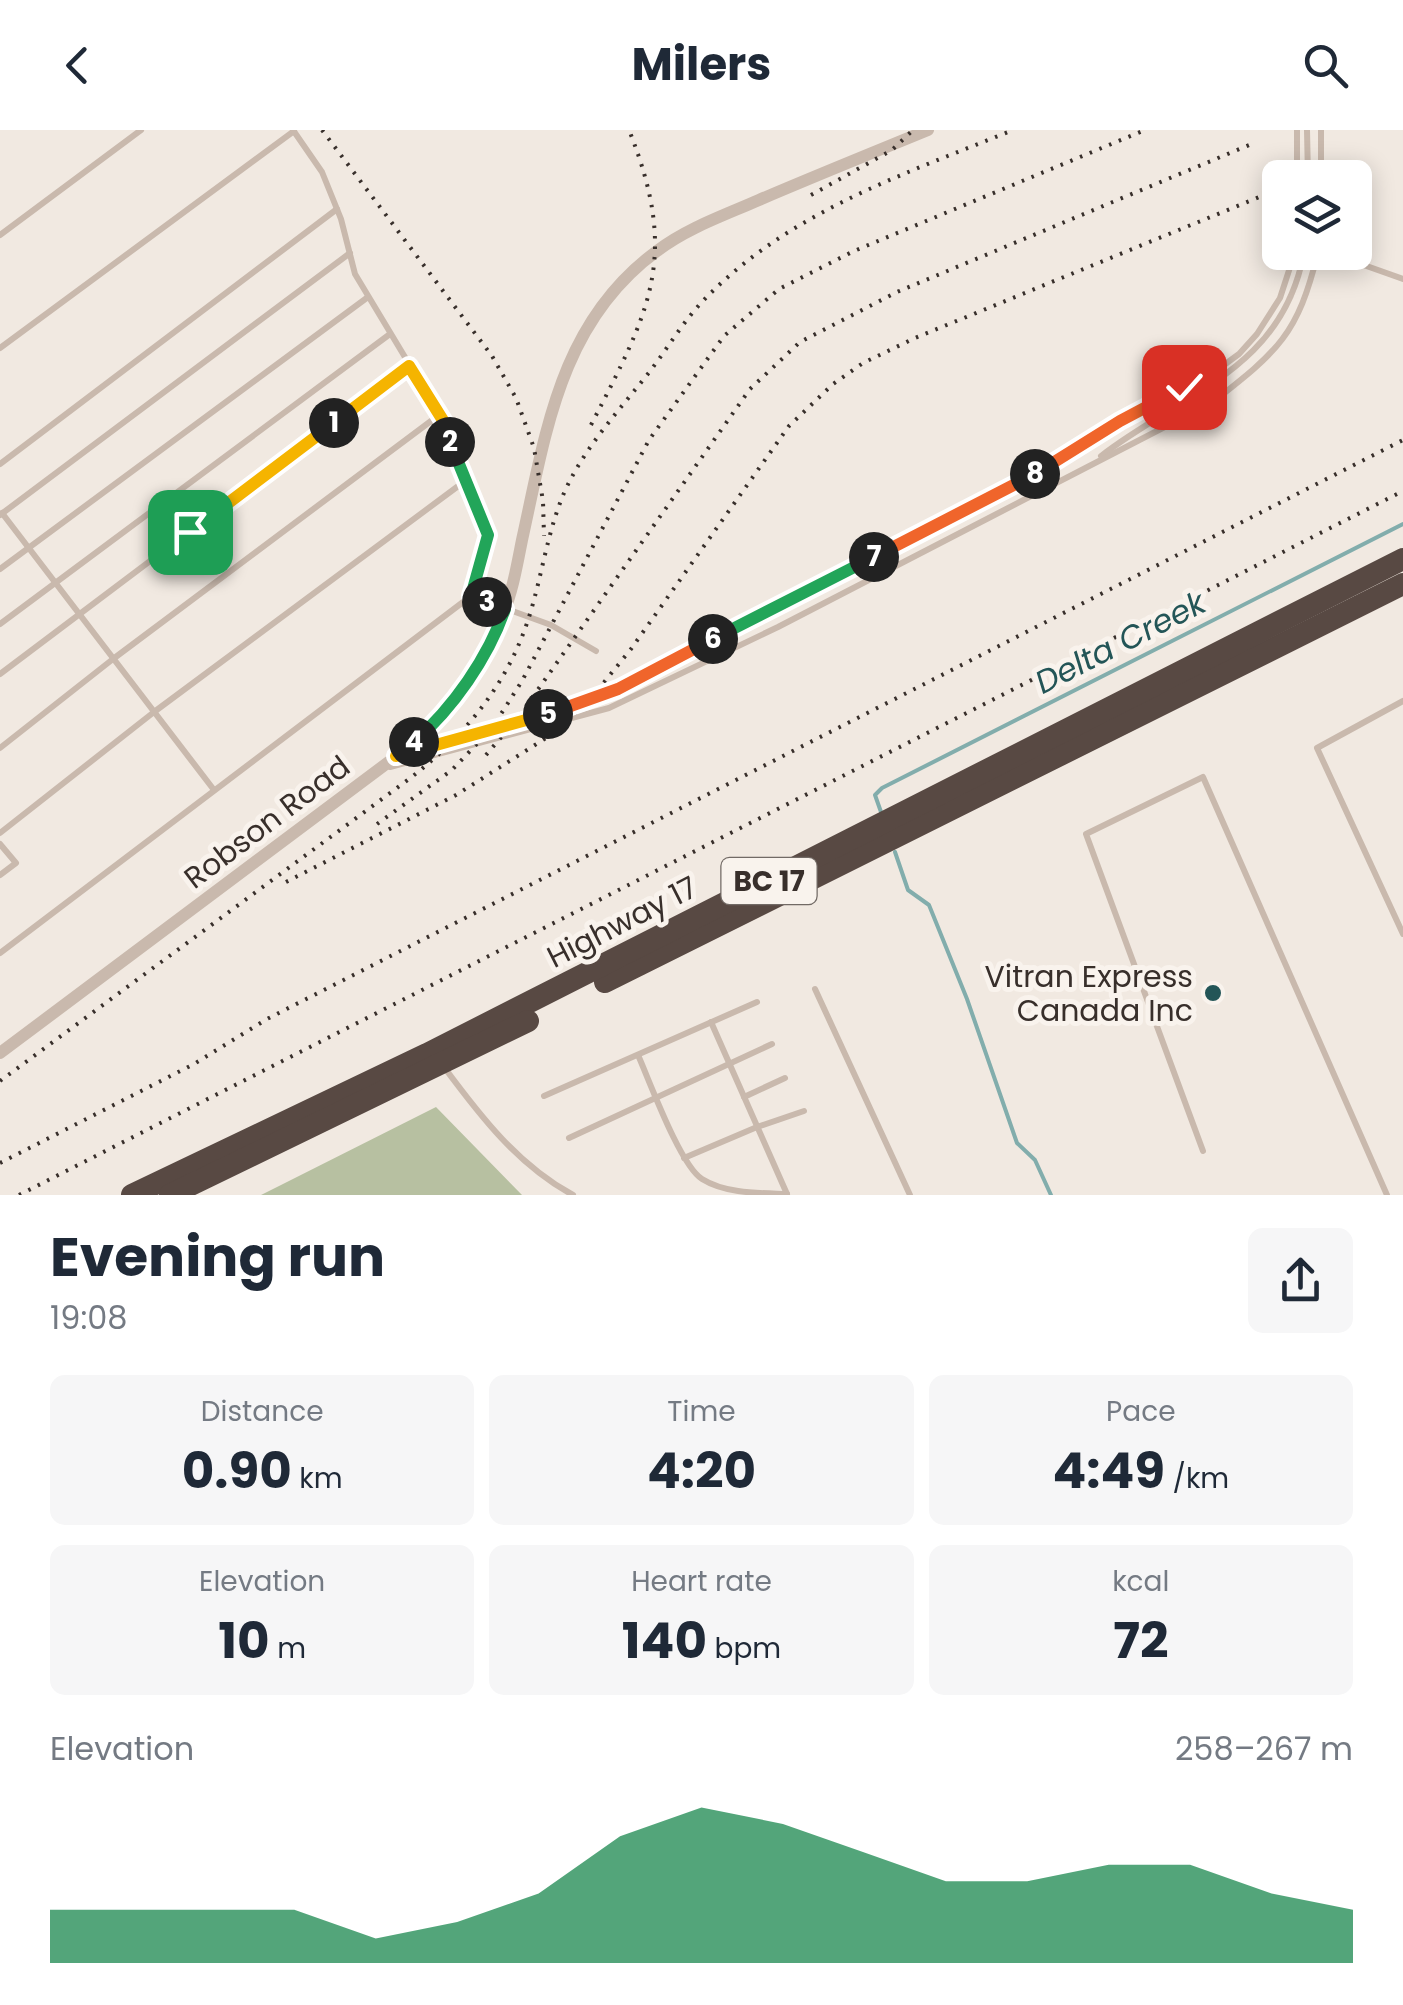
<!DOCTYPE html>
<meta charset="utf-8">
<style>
body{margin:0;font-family:Poppins,sans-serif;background:#f6f6f7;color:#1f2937;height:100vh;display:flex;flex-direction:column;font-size:38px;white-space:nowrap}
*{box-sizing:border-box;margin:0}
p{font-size:32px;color:#747a83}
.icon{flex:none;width:55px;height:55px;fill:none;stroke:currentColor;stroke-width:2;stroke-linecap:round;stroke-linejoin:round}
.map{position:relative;height:1065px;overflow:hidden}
.drawer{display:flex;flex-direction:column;background:#fff;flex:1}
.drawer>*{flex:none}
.buttons{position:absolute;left:1262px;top:30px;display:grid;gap:20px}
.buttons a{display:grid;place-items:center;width:110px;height:110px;border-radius:15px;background:#fff;box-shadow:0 5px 25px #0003;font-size:50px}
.pin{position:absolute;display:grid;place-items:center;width:85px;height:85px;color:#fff;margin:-42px;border-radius:20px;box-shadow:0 5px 15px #0006}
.km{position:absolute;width:50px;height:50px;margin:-25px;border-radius:50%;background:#222;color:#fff;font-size:28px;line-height:50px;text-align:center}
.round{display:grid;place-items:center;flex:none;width:105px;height:105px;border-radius:15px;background:#f6f6f7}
.head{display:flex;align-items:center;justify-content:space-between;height:170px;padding:0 50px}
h1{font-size:55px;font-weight:700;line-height:75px}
.stats{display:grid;grid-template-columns:repeat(3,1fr);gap:15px;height:170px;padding:10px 50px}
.stats div{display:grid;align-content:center;border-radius:15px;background:#f6f6f7;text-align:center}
.stats b{font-size:50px;font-weight:700}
.stats small{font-size:28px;font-weight:400}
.stats p{font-size:28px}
.chart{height:280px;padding:20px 50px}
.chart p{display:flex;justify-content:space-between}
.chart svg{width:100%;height:180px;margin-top:10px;fill:#0b8043;opacity:.7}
header{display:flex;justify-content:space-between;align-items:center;height:130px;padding:0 50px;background:#fff;font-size:45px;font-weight:700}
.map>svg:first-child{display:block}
.green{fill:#b7c0a1}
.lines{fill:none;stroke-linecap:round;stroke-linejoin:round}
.stream{stroke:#82adac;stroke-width:4}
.lane{stroke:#c9b9ad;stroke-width:6}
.street{stroke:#c9b9ad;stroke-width:12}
.highway{stroke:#584943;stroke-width:22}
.rail{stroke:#382f2b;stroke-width:4;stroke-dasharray:2.5 8;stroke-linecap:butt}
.split-1-casing{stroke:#fff;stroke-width:20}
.split-2-casing{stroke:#fff;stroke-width:20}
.split-3-casing{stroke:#fff;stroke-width:20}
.split-4-casing{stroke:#fff;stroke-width:20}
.split-5-casing{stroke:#fff;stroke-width:20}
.split-6-casing{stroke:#fff;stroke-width:20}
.split-7-casing{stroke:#fff;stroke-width:20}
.split-8-casing{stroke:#fff;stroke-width:20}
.split-9-casing{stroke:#fff;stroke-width:20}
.split-1{stroke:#f5b400;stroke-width:12}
.split-2{stroke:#f5b400;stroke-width:12}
.split-3{stroke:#22a559;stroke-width:12}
.split-4{stroke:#22a559;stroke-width:12}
.split-5{stroke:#f5b400;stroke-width:12}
.split-6{stroke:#f0652b;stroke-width:12}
.split-7{stroke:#22a559;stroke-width:12}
.split-8{stroke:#f0652b;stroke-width:12}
.split-9{stroke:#f0652b;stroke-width:12}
.poi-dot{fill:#235557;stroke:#f9f3ed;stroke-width:4}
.labels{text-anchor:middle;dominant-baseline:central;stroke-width:10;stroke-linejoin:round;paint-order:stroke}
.shield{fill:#f9f3ed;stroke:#726a65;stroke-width:2.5}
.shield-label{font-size:28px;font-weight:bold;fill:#382f2b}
.street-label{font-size:30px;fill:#382f2b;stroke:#f9f3ed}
.poi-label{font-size:30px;fill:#382f2b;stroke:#f9f3ed;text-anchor:end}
.water-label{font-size:32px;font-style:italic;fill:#235557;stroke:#f9f3ed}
</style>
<header><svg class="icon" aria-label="back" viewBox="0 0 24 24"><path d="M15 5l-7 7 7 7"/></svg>Milers<svg class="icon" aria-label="search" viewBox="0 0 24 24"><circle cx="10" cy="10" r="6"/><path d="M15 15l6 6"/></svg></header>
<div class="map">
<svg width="1403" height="1065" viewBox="0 0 1403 1065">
<rect width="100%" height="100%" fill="#f1e9e1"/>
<path class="green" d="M 436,977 L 522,1065 L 261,1065 L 281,1055 Z"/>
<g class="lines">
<g class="stream">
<path d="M 881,682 L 875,665 L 882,658 L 1403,394"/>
<path d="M 895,722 L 908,760 L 929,775 L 967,869 L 1017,1013 L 1035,1030 L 1051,1065"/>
</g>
<g class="lane">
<path d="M 1307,0 L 1308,48"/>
<path d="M 1321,0 L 1321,48"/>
<path d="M 1297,48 L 1297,0"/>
<path d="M 0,105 L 141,0"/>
<path d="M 1327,122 L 1403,149"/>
<path d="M 0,218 L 294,1"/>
<path d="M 1101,326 C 1182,263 1283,240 1304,122"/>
<path d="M 0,334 L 337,79"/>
<path d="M 2,383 L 214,660"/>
<path d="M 0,385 L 350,123"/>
<path d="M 0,439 L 368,167"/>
<path d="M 471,466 L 551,495 L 596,521"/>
<path d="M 0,494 L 390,204"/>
<path d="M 0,544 L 409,236"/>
<path d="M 1403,571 L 1317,618 L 1403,804"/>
<path d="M 0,618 L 113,529 L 439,285"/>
<path d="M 403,624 L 568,579 L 617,559 L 1044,340 L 1120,291 L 1213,243 L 1239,224 L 1257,204 L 1280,168 L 1295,122"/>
<path d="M 390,637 L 609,578 L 778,497 L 1213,272 C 1278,221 1298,205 1318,122"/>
<path d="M 0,703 L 154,582 L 465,351"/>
<path d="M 0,714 L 16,733 L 0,745"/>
<path d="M 0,823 L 471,466 L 488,405 L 444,292 L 355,144 L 341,89 L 322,42 L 293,0"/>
<path d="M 815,859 L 910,1065"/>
<path d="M 711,892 L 787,1064"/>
<path d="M 638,925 C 650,952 680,1035 702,1049 C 726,1064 760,1063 787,1064"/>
<path d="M 444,937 C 481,987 518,1035 573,1065"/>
<path d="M 544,966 L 757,872"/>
<path d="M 744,967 L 785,948"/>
<path d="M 569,1008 L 772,914"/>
<path d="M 1203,1021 L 1086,704 L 1203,647 L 1387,1065"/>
<path d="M 684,1028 L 757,997 L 804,981"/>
</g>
<path class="street" d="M 0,923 L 406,619 C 448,582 483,536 503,484 C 513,460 517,435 522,410 C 546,302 560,192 657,121 C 687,98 725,85 759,70 C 815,46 872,23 928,0"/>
<g class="highway">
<path d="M 605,852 L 1403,454"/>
<path d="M 132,1065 L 427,924 L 1403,429"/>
<path d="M 170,1065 L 528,891"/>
</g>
<g class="rail">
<path d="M 322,0 L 492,226 L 516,268 L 534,318 L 543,371 L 544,406"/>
<path d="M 811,65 L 892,20 L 913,0"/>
<path d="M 591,295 C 650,180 680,128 629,0"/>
<path d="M 486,625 L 520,585 L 750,259 L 800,212 L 897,162 L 1254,13"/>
<path d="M 377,694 L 452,640 L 492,598 L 522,551 L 649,310 L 724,206 L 779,159 L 854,121 L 1145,0"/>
<path d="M 286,752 L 456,665 L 546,608 L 588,572 L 631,519 L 789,296 L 833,254 L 863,233 L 915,208 L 1274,61"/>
<path d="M 0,951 L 409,649 C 464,607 508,554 529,487 C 542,446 547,403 564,363 C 584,318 617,283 647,245 C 666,221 682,193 702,172 C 786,83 902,45 1013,0"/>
<path d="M 0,1033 L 194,934 L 267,889 L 1403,310"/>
<path d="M 19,1065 L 1403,361"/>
</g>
</g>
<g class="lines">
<g class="split-1-casing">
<path id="split-1" d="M 190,402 L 334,293"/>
</g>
<g class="split-2-casing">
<path id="split-2" d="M 334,293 L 409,236 L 444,292 L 450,312"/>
</g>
<g class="split-3-casing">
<path id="split-3" d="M 450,312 L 488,405 L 471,466 L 487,472"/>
</g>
<g class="split-4-casing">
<path id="split-4" d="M 414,612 C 453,578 488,528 505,479 L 487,472"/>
</g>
<g class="split-5-casing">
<path id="split-5" d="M 414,612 L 396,626 L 548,584"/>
</g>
<g class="split-6-casing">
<path id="split-6" d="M 548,584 L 618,559 L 713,509"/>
</g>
<g class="split-7-casing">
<path id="split-7" d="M 713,509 L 874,427"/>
</g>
<g class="split-8-casing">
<path id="split-8" d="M 874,427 L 1035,344"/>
</g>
<g class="split-9-casing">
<path id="split-9" d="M 1035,344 L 1120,291 L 1184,257"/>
</g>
<use href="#split-1" class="split-1"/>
<use href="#split-2" class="split-2"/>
<use href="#split-3" class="split-3"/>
<use href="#split-4" class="split-4"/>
<use href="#split-5" class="split-5"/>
<use href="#split-6" class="split-6"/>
<use href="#split-7" class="split-7"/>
<use href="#split-8" class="split-8"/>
<use href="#split-9" class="split-9"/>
</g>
<circle class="poi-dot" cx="1213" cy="863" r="10"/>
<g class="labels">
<rect class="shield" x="721.5" y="728" width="95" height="46" rx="8"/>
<g class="shield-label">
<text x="769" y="751">BC 17</text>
</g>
<g class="street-label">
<text transform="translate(267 692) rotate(-37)">Robson Road</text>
<text transform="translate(622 792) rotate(-27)">Highway 17</text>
</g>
<g class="poi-label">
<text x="1193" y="846">Vitran Express<tspan x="1193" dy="34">Canada Inc</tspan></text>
</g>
<g class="water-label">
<text transform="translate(1120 512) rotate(-27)">Delta Creek</text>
</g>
</g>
</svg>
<div class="buttons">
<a><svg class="icon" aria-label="layers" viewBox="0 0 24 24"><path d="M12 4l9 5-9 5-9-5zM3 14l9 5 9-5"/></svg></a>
</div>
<div class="pin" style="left:190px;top:402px;background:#1e9e55"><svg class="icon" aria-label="arrive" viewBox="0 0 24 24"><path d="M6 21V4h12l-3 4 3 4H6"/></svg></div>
<div class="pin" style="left:1184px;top:257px;background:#d93025"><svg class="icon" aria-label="check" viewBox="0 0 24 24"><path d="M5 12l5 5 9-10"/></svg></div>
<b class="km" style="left:334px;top:293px">1</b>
<b class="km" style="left:450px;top:312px">2</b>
<b class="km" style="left:487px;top:472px">3</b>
<b class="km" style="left:414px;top:612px">4</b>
<b class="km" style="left:548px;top:584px">5</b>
<b class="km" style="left:713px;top:509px">6</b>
<b class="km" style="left:874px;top:427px">7</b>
<b class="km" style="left:1035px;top:344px">8</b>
</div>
<section class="drawer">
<div class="head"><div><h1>Evening run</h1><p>19:08</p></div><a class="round"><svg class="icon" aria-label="share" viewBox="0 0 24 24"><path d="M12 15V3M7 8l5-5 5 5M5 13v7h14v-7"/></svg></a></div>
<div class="stats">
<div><p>Distance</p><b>0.90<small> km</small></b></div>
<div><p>Time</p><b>4:20</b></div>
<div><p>Pace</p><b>4:49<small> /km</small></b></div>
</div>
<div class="stats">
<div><p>Elevation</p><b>10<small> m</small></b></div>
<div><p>Heart rate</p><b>140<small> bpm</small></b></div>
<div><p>kcal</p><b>72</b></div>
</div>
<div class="chart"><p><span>Elevation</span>258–267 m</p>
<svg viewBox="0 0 160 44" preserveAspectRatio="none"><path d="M0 44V31L10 31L20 31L30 31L40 38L50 34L60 27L70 13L80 6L90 10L100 17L110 24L120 24L130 20L140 20L150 27L160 31V44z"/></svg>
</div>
</section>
